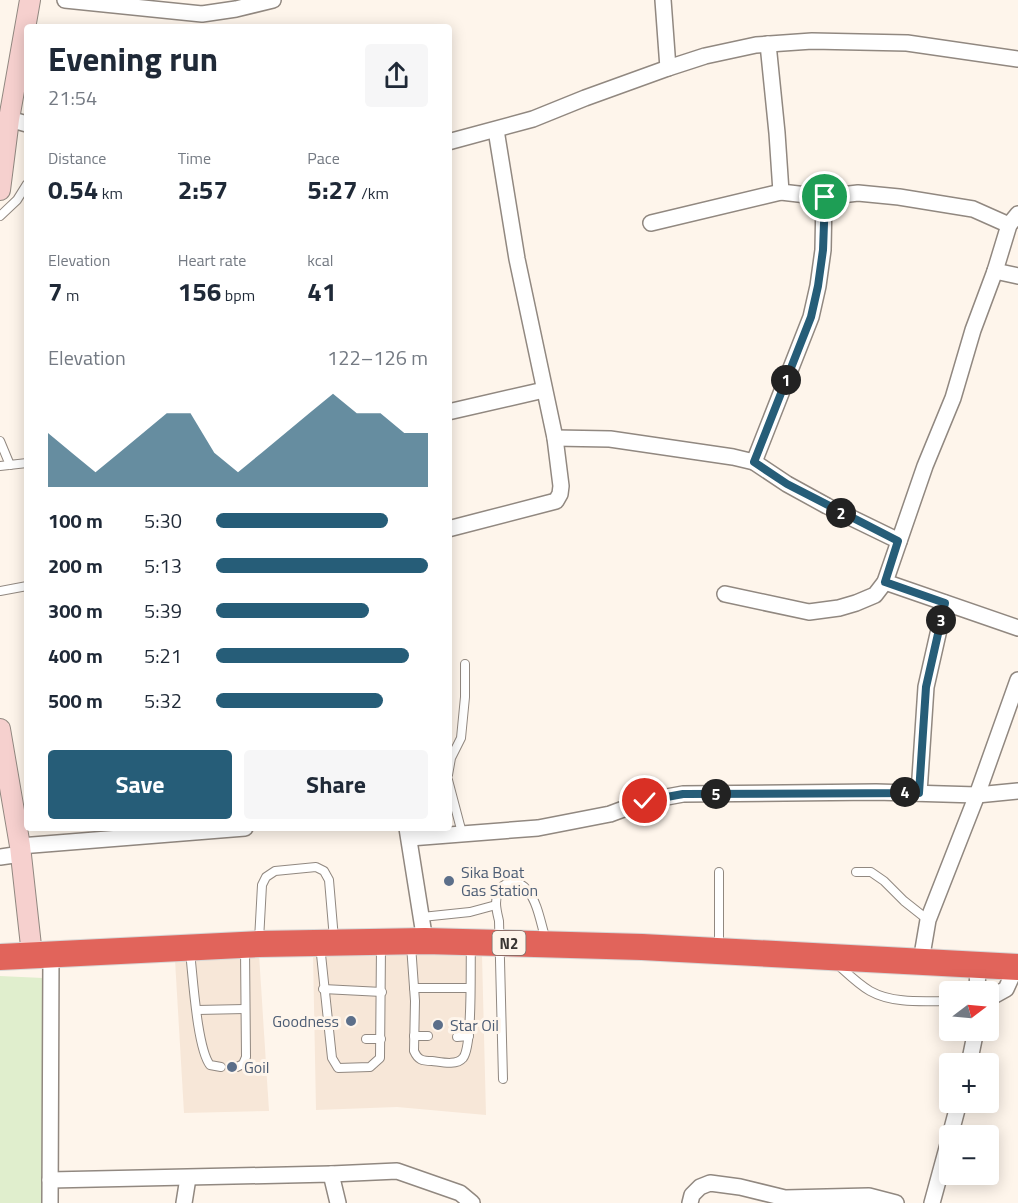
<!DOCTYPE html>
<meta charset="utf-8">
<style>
body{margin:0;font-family:"Titillium Web",sans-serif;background:#f6f6f7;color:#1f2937;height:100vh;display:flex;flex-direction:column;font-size:22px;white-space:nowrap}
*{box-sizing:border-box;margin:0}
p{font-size:20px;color:#747a83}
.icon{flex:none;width:33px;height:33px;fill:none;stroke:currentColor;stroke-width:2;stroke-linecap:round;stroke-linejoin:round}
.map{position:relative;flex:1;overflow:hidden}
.details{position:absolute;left:24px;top:24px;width:428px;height:807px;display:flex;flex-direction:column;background:#fff;border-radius:6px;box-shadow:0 3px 15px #0003}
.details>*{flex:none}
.needle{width:39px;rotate:74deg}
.fabs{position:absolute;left:939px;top:981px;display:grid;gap:12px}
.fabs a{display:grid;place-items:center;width:60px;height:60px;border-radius:6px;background:#fff;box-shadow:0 3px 15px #0003;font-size:30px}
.pin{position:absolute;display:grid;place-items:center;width:51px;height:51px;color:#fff;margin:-26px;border:3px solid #fff;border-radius:50%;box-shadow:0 2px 6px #0007}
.km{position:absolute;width:30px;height:30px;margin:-15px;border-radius:50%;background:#222;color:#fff;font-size:16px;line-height:30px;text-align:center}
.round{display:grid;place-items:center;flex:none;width:63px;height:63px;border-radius:6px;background:#f6f6f7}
.head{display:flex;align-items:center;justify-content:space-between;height:102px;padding:0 24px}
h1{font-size:33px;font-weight:700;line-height:45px}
.figures{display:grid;grid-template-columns:repeat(3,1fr);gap:9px;height:102px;padding:6px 24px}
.figures div{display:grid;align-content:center}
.figures b{font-size:26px;font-weight:700}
.figures small{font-size:16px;font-weight:400}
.figures p{font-size:16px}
.chart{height:168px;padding:12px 24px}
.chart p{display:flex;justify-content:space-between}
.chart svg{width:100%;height:108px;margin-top:6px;fill:#265d78;opacity:.7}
.action{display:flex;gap:12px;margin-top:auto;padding:12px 24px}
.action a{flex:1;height:69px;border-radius:6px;background:#265d78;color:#fff;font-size:24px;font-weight:700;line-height:69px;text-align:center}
.action a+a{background:#f6f6f7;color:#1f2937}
ul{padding:0 24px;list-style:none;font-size:20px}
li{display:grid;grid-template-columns:96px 72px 1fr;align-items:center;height:45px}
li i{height:15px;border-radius:8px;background:#265d78}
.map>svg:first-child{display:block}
.built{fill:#f7e7d8}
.green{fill:#e0eecd}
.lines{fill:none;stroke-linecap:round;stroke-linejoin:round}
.lane-casing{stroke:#918880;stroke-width:10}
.street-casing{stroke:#918880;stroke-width:18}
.secondary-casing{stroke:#918880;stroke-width:22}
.highway-casing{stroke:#d7d7d6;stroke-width:28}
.lane{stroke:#fff;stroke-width:8}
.street{stroke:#fff;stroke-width:15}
.secondary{stroke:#f6d0ce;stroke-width:20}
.highway{stroke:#e1645b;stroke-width:26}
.route-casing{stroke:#fff;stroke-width:12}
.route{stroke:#265d78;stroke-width:8}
.service-dot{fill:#5c6f8a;stroke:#fef5eb;stroke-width:2}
.labels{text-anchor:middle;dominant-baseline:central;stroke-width:6;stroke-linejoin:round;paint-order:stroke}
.shield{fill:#fef5eb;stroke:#746f6a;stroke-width:1.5}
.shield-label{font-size:15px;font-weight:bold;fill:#393532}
.service-label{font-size:16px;fill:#4e5e75;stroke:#fef5eb;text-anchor:start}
</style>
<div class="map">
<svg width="1018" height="1203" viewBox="0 0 1018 1203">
<rect width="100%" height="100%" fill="#fef5eb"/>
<g class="built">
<path d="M 391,950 L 482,955 L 486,1115 L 397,1107 L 316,1110 L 313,953 Z"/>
<path d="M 259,954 L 269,1111 L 184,1113 L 175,960 Z"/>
</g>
<path class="green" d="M 0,976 L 43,978 L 43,1203 L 0,1203 Z"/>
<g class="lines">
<g class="lane-casing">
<g id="lane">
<path d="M 0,216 L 17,200 L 27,184"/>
<path d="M 0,441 L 10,465"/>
<path d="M 0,466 L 27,463"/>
<path d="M 0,591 L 27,586"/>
<path d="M 448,775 L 451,758 L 461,738 L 465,697 L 465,664"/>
<path d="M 448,780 L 462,833"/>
<path d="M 719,872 L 719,949"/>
<path d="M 856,872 L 871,872 L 884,881 L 904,901 L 928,920"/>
<path d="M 422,917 L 470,912 L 496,905"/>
<path d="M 259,940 L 262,885 L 266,877 L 275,871 L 316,867 L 324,871 L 329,880 L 334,939"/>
<path d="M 320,945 L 332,1058 L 338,1068 L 370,1067 L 380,1058 L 381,947"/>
<path d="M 411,945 L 415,1001 L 414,1051 C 418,1060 422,1061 432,1061 C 441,1062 456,1066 463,1058 C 473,1046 470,966 471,947"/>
<path d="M 190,952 C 193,977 197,1048 210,1065 L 221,1067"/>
<path d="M 837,964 C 847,973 858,984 870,991 C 893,1004 924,1001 950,1001"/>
<path d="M 414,988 L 470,988"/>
<path d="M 323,989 L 382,992"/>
<path d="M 197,1010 L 245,1009"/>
<path d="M 414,1036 L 428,1036"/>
<path d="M 457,1037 L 469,1036"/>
<path d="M 366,1039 L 381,1039"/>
<path d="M 237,1067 L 243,1064 L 246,1057 L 245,949"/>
<path d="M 503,1079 L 499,921 C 497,912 494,902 498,893 C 504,879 520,880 528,891 C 538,903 541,925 546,940"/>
</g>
</g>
<g class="street-casing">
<g id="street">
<path d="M 65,0 L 202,14 L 236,9 L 273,0"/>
<path d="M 663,0 L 668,68"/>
<path d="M 768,44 L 777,133 L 781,192 L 824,197 L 858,193 L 899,197 L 973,209 L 1009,225"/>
<path d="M 9,119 L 27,124"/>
<path d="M 448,142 L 533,119 L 585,98 L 668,68 L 705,56 L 756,45 L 812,41 L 907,43 L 1018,59"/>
<path d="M 651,223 L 781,192"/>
<path d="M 995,271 L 1018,276"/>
<path d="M 448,412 L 544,390"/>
<path d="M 555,438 L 610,439 L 733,457 L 754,462 L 787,484 L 827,506 L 899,541"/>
<path d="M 754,462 L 811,317 L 818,286 L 823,250 L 824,197"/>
<path d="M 448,529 L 556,501 L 560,494 L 561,486 L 555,438 L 517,259 L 496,130"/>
<path d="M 885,582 L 1018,628"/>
<path d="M 725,594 L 809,612 L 839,608 L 856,603 L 875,595 L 885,582 L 925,466 L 953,398 L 973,330 L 995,271 L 1009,225 L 1018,214"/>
<path d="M 919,793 L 926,687 L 945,603"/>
<path d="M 407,828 L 425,941"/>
<path d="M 410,838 L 538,828 L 610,814 L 645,801 L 683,794 L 876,792 L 977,795 L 1018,791"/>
<path d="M 20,846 L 245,828"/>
<path d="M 0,857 L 21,854"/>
<path d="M 921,961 L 928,920 L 977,795 L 1018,680"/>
<path d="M 977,992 L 978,965"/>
<path d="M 988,999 L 1006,989 L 1016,967"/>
<path d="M 969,1064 L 976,1030"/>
<path d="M 950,1136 L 959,1102"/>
<path d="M 331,1174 L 397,1171 L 460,1193 L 472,1203"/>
<path d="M 50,1180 L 331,1174 L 338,1203"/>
<path d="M 50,1203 L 51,954"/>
<path d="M 184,1203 L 188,1178"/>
<path d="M 690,1203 L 692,1195 L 700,1187 L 710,1183 L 740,1187 L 785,1198 L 869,1196 L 896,1203"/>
<path d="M 932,1203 L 950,1137"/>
</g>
</g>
<g class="secondary-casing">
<g id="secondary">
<path d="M 0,190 L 9,119 L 30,0"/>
<path d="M 0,729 L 20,846 L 32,955"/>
</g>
</g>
<g class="highway-casing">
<path id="highway" d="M 0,957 L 259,944 L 425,941 L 642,947 L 1018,967"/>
</g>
<use href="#lane" class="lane"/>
<use href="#street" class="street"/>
<use href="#secondary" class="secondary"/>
<use href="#highway" class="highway"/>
</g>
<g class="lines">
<g class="route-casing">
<path id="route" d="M 645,801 L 683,794 L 919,793 L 926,687 L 945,603 L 885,582 L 898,541 L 787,484 L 754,462 L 811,317 L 818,286 L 823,250 L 825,197"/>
</g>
<use href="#route" class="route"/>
</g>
<g class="service-dot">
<circle cx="449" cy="881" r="6"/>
<circle cx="351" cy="1021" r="6"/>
<circle cx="438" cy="1025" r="6"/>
<circle cx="232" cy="1067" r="6"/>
</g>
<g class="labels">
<rect class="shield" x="492.5" y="931" width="33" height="24" rx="4.5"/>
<g class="shield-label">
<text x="509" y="943">N2</text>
</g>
<g class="service-label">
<text x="461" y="872">Sika Boat<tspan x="461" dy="18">Gas Station</tspan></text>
<text x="339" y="1021" text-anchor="end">Goodness</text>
<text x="450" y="1025">Star Oil</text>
<text x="244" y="1067">Goil</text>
</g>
</g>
</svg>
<div class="fabs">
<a><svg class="needle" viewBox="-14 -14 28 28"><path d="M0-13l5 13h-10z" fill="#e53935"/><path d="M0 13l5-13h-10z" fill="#747a83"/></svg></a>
<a>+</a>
<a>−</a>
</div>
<div class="pin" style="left:825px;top:197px;background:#1e9e55"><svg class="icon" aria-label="arrive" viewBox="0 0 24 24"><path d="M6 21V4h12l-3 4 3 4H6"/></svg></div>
<div class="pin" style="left:645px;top:801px;background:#d93025"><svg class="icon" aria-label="check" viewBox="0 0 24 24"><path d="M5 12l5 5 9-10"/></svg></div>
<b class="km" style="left:786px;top:380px">1</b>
<b class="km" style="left:841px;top:513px">2</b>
<b class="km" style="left:941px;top:620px">3</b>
<b class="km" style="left:905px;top:792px">4</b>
<b class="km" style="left:716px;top:794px">5</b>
<section class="details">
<div class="head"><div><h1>Evening run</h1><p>21:54</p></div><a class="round"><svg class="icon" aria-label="share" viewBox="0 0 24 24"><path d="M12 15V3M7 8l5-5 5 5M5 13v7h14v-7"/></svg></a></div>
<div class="figures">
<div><p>Distance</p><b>0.54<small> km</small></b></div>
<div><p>Time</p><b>2:57</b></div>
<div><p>Pace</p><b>5:27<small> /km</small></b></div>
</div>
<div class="figures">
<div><p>Elevation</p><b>7<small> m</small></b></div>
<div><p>Heart rate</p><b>156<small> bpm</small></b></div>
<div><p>kcal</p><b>41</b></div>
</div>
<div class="chart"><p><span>Elevation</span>122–126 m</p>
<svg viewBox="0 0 160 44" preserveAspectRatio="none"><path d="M0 44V22L10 30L20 38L30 30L40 22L50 14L60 14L70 30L80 38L90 30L100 22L110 14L120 6L130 14L140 14L150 22L160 22V44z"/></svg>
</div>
<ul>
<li><b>100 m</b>5:30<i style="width:81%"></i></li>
<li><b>200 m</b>5:13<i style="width:100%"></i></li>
<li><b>300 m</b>5:39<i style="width:72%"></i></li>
<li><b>400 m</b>5:21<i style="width:91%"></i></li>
<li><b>500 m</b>5:32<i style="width:79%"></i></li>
</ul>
<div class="action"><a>Save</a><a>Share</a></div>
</section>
</div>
